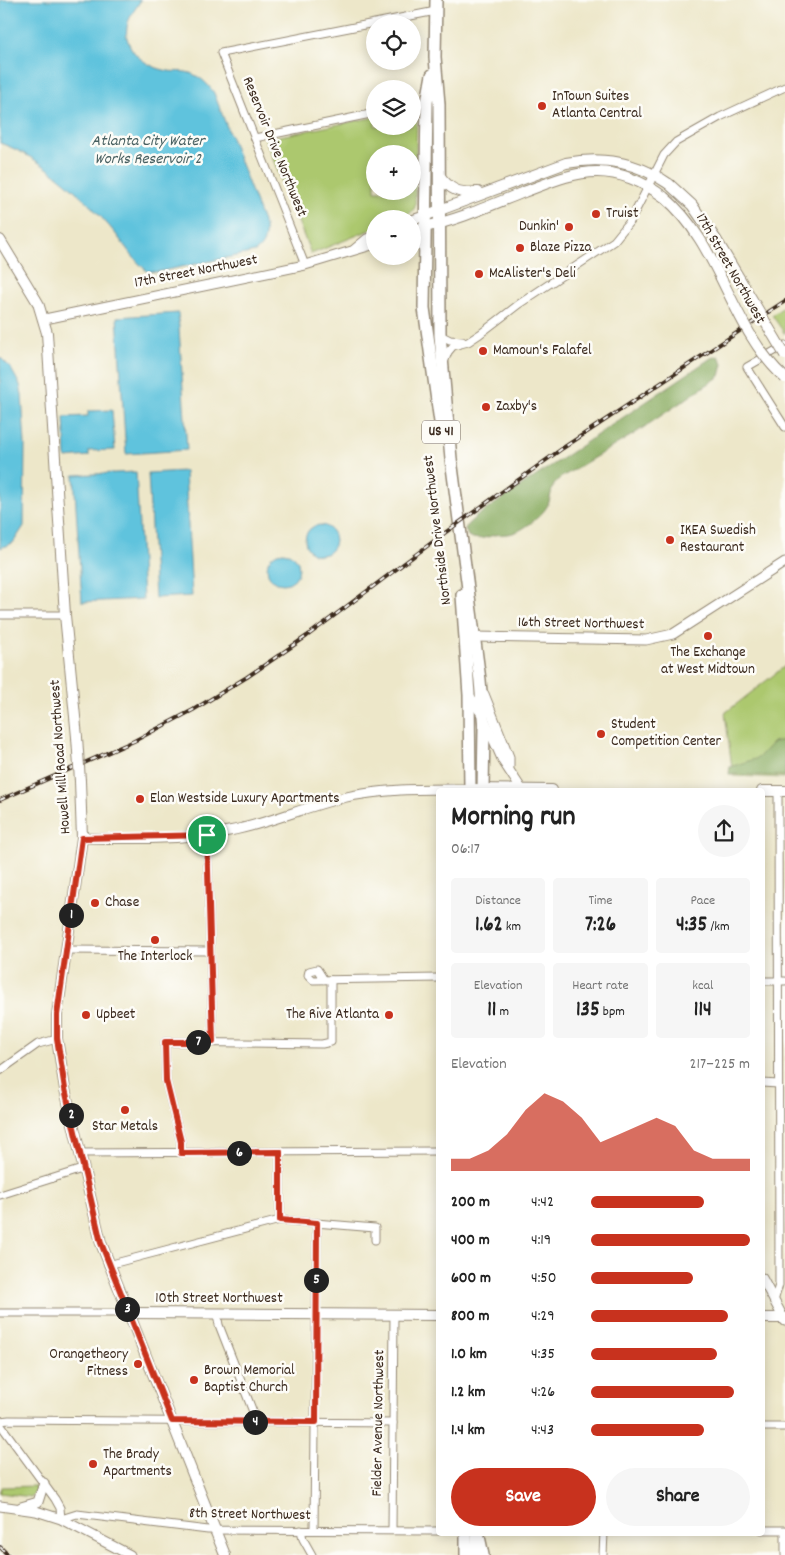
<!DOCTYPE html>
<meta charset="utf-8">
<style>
body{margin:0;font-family:Dekko,sans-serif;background:#f6f6f6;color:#222;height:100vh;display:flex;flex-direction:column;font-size:19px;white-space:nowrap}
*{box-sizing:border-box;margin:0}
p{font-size:16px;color:#767676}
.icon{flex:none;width:28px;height:28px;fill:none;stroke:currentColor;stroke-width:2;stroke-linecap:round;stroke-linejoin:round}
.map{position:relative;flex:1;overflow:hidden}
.panel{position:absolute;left:436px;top:788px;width:329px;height:748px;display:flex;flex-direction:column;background:#fff;border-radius:5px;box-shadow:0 2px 12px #0003}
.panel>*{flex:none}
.tools{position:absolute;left:366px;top:15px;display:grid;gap:10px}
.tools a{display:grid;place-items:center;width:55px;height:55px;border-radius:50%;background:#fff;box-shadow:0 2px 12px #0003;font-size:25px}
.pin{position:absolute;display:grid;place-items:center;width:42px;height:42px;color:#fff;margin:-21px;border:2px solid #fff;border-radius:50%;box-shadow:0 1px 5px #0007}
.km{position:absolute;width:25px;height:25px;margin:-12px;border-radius:50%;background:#222;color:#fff;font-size:14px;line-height:25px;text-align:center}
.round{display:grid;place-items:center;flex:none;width:52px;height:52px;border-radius:26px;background:#f6f6f6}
.headline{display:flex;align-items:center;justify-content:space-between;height:85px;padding:0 15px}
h1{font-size:28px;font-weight:700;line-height:38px}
.stats{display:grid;grid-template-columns:repeat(3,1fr);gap:8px;height:85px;padding:5px 15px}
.stats div{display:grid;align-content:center;border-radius:5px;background:#f6f6f6;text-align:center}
.stats b{font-size:21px;font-weight:700}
.stats small{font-size:14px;font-weight:400}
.stats p{font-size:14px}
.chart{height:140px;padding:10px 15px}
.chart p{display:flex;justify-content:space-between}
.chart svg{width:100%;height:90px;margin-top:5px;fill:#c8321e;opacity:.7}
.action{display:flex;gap:10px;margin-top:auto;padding:10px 15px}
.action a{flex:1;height:58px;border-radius:30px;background:#c8321e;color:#fff;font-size:20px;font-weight:700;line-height:58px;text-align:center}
.action a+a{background:#f6f6f6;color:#222}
ul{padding:0 15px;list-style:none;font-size:16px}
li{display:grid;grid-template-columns:80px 60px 1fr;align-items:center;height:38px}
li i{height:12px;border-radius:6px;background:#c8321e}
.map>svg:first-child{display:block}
.green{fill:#acc86e;stroke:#747946;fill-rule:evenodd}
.forest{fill:#89ac61;stroke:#626b40}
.water{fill:#5fc3dd;stroke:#4d767e}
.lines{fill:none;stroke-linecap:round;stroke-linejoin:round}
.minor-casing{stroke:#948874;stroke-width:9}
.tertiary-casing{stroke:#948874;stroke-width:11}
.secondary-casing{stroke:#948874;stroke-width:12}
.primary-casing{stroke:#948874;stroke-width:12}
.trunk-casing{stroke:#948874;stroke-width:14}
.minor{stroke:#fff;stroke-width:7}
.tertiary{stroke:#fff;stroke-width:9}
.secondary{stroke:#fff;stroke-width:10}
.primary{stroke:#fff;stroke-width:10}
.trunk{stroke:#fff;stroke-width:11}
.rail-casing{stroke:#3b2a1e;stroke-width:4}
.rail{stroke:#fdfcf7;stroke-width:2;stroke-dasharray:5.5;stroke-linecap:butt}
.secondary-bridge-casing{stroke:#948874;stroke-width:12;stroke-linecap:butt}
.secondary-bridge{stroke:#fff;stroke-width:10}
.route-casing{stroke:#fff;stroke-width:10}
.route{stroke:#c8321e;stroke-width:6}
.poi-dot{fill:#c8321e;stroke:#fdfcf7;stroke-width:2}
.labels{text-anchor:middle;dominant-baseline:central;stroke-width:5;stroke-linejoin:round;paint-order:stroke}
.shield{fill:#fdfcf7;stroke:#75695f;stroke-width:1}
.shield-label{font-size:14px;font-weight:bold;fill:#3b2a1e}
.poi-label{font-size:15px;fill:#3b2a1e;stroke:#fdfcf7;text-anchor:start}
.street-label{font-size:15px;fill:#3b2a1e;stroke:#fdfcf7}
.water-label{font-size:16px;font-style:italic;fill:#486061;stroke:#fdfcf7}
</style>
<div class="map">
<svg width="785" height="1555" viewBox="0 0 785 1555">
<rect width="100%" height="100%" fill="#fdfcf7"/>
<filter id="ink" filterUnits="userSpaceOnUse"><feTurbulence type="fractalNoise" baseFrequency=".02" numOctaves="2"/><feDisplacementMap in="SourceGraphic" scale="10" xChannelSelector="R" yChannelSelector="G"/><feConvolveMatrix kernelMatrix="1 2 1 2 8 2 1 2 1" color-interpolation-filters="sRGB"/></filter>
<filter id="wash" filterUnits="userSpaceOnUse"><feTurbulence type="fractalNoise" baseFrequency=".0096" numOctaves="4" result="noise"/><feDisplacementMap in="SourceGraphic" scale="20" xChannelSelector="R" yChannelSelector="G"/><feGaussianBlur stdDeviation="1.12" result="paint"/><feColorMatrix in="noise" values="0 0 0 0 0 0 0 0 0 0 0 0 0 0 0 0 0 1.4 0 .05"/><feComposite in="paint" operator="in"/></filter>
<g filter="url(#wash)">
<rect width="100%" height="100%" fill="#ede7c9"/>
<g class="green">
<path d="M 417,108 L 415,207 C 407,221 389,219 375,219 L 375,228 L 311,254 L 265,139 L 375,117 L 375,126 L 412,126 L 413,109 ZM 375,154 L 412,154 L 412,191 L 375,191 Z"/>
<path d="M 785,306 L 785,334 L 772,315 Z"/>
<path d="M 785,666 L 785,778 L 733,776 L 725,713 Z"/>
<path d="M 35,1486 L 36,1492 L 31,1497 L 0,1493 L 2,1487 Z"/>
</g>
<g class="forest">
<path d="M 719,356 L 723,364 L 720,376 L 634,434 L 560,478 C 551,486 552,491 549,502 C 546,513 527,527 518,531 C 510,535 502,534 494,535 C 485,538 477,541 468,536 L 465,529 L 468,524 L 477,516 L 711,358 Z"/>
<path d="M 785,740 L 785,776 L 729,774 L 730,767 L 758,758 L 773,742 Z"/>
</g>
<g class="water">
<path d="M 0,0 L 141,0 C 136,8 128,18 127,27 C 123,49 145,66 164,70 C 173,73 181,70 190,73 C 201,77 208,84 214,93 L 265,227 C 266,238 264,246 255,252 L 157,272 L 147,271 C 134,260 125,246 115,233 C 84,196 45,159 0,143 Z"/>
<path d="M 178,313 L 187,450 L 126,454 L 117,317 Z"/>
<path d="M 0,357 L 10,367 L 20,385 L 22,395 L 25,445 L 24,526 L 13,543 L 0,548 Z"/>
<path d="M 112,410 L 115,450 L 89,451 L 89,456 L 66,458 L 64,417 L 88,416 L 88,411 Z"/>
<path d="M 185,471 L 192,596 L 155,598 L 148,473 Z"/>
<path d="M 136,472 L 143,599 L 82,602 L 74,475 Z"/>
<circle cx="320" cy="540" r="15"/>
<circle cx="283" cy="568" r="16"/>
</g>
</g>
<g filter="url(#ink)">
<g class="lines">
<g class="minor-casing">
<g id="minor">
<path d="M 412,104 L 427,102"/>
<path d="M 255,138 L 375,113"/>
<path d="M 305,265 L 221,53 L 436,11"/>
<path d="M 440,335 L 450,340 L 462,341"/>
<path d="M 785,345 L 747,367 L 785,427"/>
<path d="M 445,360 L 448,352 L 453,346 L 468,342 L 480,334 L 519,304 L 614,241 L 631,220 L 664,155 L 676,142 L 720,117 L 785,87"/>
<path d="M 0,615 L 65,615"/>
<path d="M 207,835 L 213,1042"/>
<path d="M 66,950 L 209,951"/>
<path d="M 324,980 L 317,969 L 309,971 L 308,975 L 313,980 L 439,978"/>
<path d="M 762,981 L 785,981"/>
<path d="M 0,1071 L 38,1044 L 57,1039"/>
<path d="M 762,1083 L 778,1084"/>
<path d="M 79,1153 L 439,1151"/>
<path d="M 181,1153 L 181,1142 L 166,1081 L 165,1042 L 322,1044 L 331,1042 L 331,980"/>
<path d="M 280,1153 L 280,1220"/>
<path d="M 0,1195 L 82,1169"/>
<path d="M 108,1265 L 280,1220 L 375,1228 L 375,1240"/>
<path d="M 774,1301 L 779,1285 L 778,791"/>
<path d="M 0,1313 L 129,1313"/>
<path d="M 217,1314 L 219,1325 L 257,1422"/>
<path d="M 0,1421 L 9,1420 L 393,1423"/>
<path d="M 0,1424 L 55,1499 L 60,1508 L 61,1519 L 77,1514 L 208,1530 L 439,1531"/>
<path d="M 762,1427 L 785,1427"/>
<path d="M 301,1530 L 303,1539 L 312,1555"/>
<path d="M 314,1530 L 317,1223"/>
<path d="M 392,1530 L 394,1315"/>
<path d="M 762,1530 L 785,1530"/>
<path d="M 603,1555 L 604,1532"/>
<path d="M 785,1555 L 785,1531"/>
</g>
</g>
<g class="tertiary-casing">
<g id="tertiary">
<path d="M 412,220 L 424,216"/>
<path d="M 412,231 L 424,227"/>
<path d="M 412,240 L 424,248"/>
<path d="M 355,249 L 367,239 L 375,235"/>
<path d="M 45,319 L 305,265 L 375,244"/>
<path d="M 475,637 L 646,640 L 673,634 L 785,562"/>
<path d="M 484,694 L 509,757 L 509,767"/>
<path d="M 469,695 L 483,716 L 503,761 L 522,790"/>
<path d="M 82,838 C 130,839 182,840 229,831 C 268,824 304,807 342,798 C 385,788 427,789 470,789"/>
<path d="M 762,1278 L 785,1321"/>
<path d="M 0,1506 L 36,1511 L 61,1519 L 130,1555"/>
<path d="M 21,1507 L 38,1502 L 44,1483"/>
<path d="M 475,1555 L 476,1533"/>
</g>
</g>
<g class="secondary-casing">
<g id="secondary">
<path d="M 439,175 C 450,190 459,194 478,192"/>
<path d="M 424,216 L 566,163 C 604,156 637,162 669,184"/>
<path d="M 424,227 C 459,220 491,205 524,192 C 548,183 572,172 597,172 C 621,172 645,183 664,197"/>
<path d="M 0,240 L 38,303 L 47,333 L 65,615 L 77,737"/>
<path d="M 80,781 L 82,838 L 57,1015 L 57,1039 L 65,1089 L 101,1243 L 225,1555"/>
<path d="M 129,1313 L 439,1315"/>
<path d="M 762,1318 L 785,1318"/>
</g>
</g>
<g class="primary-casing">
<g id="primary">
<path d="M 470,789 L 552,790"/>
<path d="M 762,791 L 785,791"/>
</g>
</g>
<g class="trunk-casing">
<g id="trunk">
<path d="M 436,0 L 435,57 L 439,104 L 440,335 L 451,459 L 480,680 L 484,728 L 483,790"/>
<path d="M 432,75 L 427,102 L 424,308 L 440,422"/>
<path d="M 462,595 L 469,695 L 470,790"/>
<path d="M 466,1532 L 466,1555"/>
<path d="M 478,1532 L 483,1555"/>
</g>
</g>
<use href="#minor" class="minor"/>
<use href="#tertiary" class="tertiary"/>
<use href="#secondary" class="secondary"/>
<use href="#primary" class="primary"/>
<use href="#trunk" class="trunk"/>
<g class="rail-casing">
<g id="rail">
<path d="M 0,800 L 134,741 L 193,710 L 247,677 L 307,636 L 446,532 L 563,448 L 785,301"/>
<path d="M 0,1547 L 8,1555"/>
</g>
</g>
<use href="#rail" class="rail"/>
<g class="secondary-bridge-casing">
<g id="secondary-bridge">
<path d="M 669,184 L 692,205 L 717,241 L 785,355"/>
<path d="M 664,197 C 721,244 730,329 785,378"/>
<path d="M 77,737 L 80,781"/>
</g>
</g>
<use href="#secondary-bridge" class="secondary-bridge"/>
</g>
</g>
<g class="lines" filter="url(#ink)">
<g class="route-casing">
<path id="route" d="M 207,835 L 213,1042 L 165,1042 L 166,1081 L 181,1142 L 181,1153 L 280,1152 L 280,1220 L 317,1223 L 316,1422 L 172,1421 L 101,1243 L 65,1089 L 57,1038 L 57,1015 L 82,838 Z"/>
</g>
<use href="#route" class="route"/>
</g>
<g class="poi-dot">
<circle cx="542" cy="106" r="5"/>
<circle cx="596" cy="214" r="5"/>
<circle cx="569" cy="227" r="5"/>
<circle cx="520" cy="248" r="5"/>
<circle cx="479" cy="274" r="5"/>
<circle cx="483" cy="351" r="5"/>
<circle cx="486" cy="407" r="5"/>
<circle cx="670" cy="540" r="5"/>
<circle cx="708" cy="636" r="5"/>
<circle cx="601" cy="734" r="5"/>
<circle cx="140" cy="799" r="5"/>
<circle cx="95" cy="903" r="5"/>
<circle cx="155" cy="940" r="5"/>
<circle cx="86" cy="1015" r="5"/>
<circle cx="389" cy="1015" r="5"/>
<circle cx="125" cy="1110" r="5"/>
<circle cx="138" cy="1364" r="5"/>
<circle cx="194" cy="1380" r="5"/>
<circle cx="93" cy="1464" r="5"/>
</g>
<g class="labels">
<rect class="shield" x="422" y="420.5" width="38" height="23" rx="4"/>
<g class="shield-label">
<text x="441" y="432">US 41</text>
</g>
<g class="poi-label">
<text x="552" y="97">InTown Suites<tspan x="552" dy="17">Atlanta Central</tspan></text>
<text x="606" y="214">Truist</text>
<text x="559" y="227" text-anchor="end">Dunkin'</text>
<text x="530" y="248">Blaze Pizza</text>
<text x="489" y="274">McAlister's Deli</text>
<text x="493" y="351">Mamoun's Falafel</text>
<text x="496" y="407">Zaxby's</text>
<text x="680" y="531">IKEA Swedish<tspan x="680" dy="17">Restaurant</tspan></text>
<text x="708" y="653" text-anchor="middle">The Exchange<tspan x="708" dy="17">at West Midtown</tspan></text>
<text x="611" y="725">Student<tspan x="611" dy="17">Competition Center</tspan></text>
<text x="150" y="799">Elan Westside Luxury Apartments</text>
<text x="105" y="903">Chase</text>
<text x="155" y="957" text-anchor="middle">The Interlock</text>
<text x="96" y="1015">Upbeet</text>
<text x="379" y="1015" text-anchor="end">The Rive Atlanta</text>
<text x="125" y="1127" text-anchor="middle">Star Metals</text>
<text x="128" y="1355" text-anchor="end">Orangetheory<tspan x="128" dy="17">Fitness</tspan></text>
<text x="204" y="1371">Brown Memorial<tspan x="204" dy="17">Baptist Church</tspan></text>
<text x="103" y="1455">The Brady<tspan x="103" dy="17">Apartments</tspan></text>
</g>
<g class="street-label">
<text transform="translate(274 147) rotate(68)">Reservoir Drive Northwest</text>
<text transform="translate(730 269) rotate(60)">17th Street Northwest</text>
<text transform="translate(196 272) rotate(-11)">17th Street Northwest</text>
<text transform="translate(438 530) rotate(-97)">Northside Drive Northwest</text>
<text transform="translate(581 624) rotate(1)">16th Street Northwest</text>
<text transform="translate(61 757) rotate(-94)">Howell Mill Road Northwest</text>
<text x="219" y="1299">10th Street Northwest</text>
<text transform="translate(379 1423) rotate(-89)">Fielder Avenue Northwest</text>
<text transform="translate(250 1515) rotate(1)">8th Street Northwest</text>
</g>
<g class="water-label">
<text x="148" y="141">Atlanta City Water<tspan x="148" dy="18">Works Reservoir 2</tspan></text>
</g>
</g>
</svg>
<div class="tools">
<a><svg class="icon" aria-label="locate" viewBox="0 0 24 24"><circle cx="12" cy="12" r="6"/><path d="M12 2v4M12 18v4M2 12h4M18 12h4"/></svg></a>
<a><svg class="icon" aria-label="layers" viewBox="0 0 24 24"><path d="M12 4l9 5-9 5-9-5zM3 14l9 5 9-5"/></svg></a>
<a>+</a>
<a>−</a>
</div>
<div class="pin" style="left:207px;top:835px;background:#1e9e55"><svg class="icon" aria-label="arrive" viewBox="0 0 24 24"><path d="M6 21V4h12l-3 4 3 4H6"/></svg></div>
<b class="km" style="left:71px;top:915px">1</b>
<b class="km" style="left:71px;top:1115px">2</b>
<b class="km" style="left:127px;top:1309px">3</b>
<b class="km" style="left:255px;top:1422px">4</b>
<b class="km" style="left:316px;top:1280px">5</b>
<b class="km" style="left:239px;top:1153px">6</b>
<b class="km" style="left:198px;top:1042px">7</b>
<section class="panel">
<div class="headline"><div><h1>Morning run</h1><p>06:17</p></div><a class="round"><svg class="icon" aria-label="share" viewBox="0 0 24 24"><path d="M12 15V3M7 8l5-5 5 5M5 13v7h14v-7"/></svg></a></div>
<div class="stats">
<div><p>Distance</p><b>1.62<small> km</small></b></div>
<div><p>Time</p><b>7:26</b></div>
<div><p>Pace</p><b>4:35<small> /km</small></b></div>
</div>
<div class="stats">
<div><p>Elevation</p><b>11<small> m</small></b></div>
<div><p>Heart rate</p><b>135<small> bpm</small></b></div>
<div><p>kcal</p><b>114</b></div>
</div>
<div class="chart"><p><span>Elevation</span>217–225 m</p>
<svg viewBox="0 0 160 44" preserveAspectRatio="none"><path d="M0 44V38L10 38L20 34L30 26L40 14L50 6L60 10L70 18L80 30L90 26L100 22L110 18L120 22L130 34L140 38L150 38L160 38V44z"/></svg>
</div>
<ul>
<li><b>200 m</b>4:42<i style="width:71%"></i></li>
<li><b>400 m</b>4:19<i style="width:100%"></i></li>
<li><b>600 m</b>4:50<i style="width:64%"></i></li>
<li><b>800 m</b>4:29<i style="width:86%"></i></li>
<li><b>1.0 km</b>4:35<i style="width:79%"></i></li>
<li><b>1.2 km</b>4:26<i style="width:90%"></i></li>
<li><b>1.4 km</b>4:43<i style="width:71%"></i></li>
</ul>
<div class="action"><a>Save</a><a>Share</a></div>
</section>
</div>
